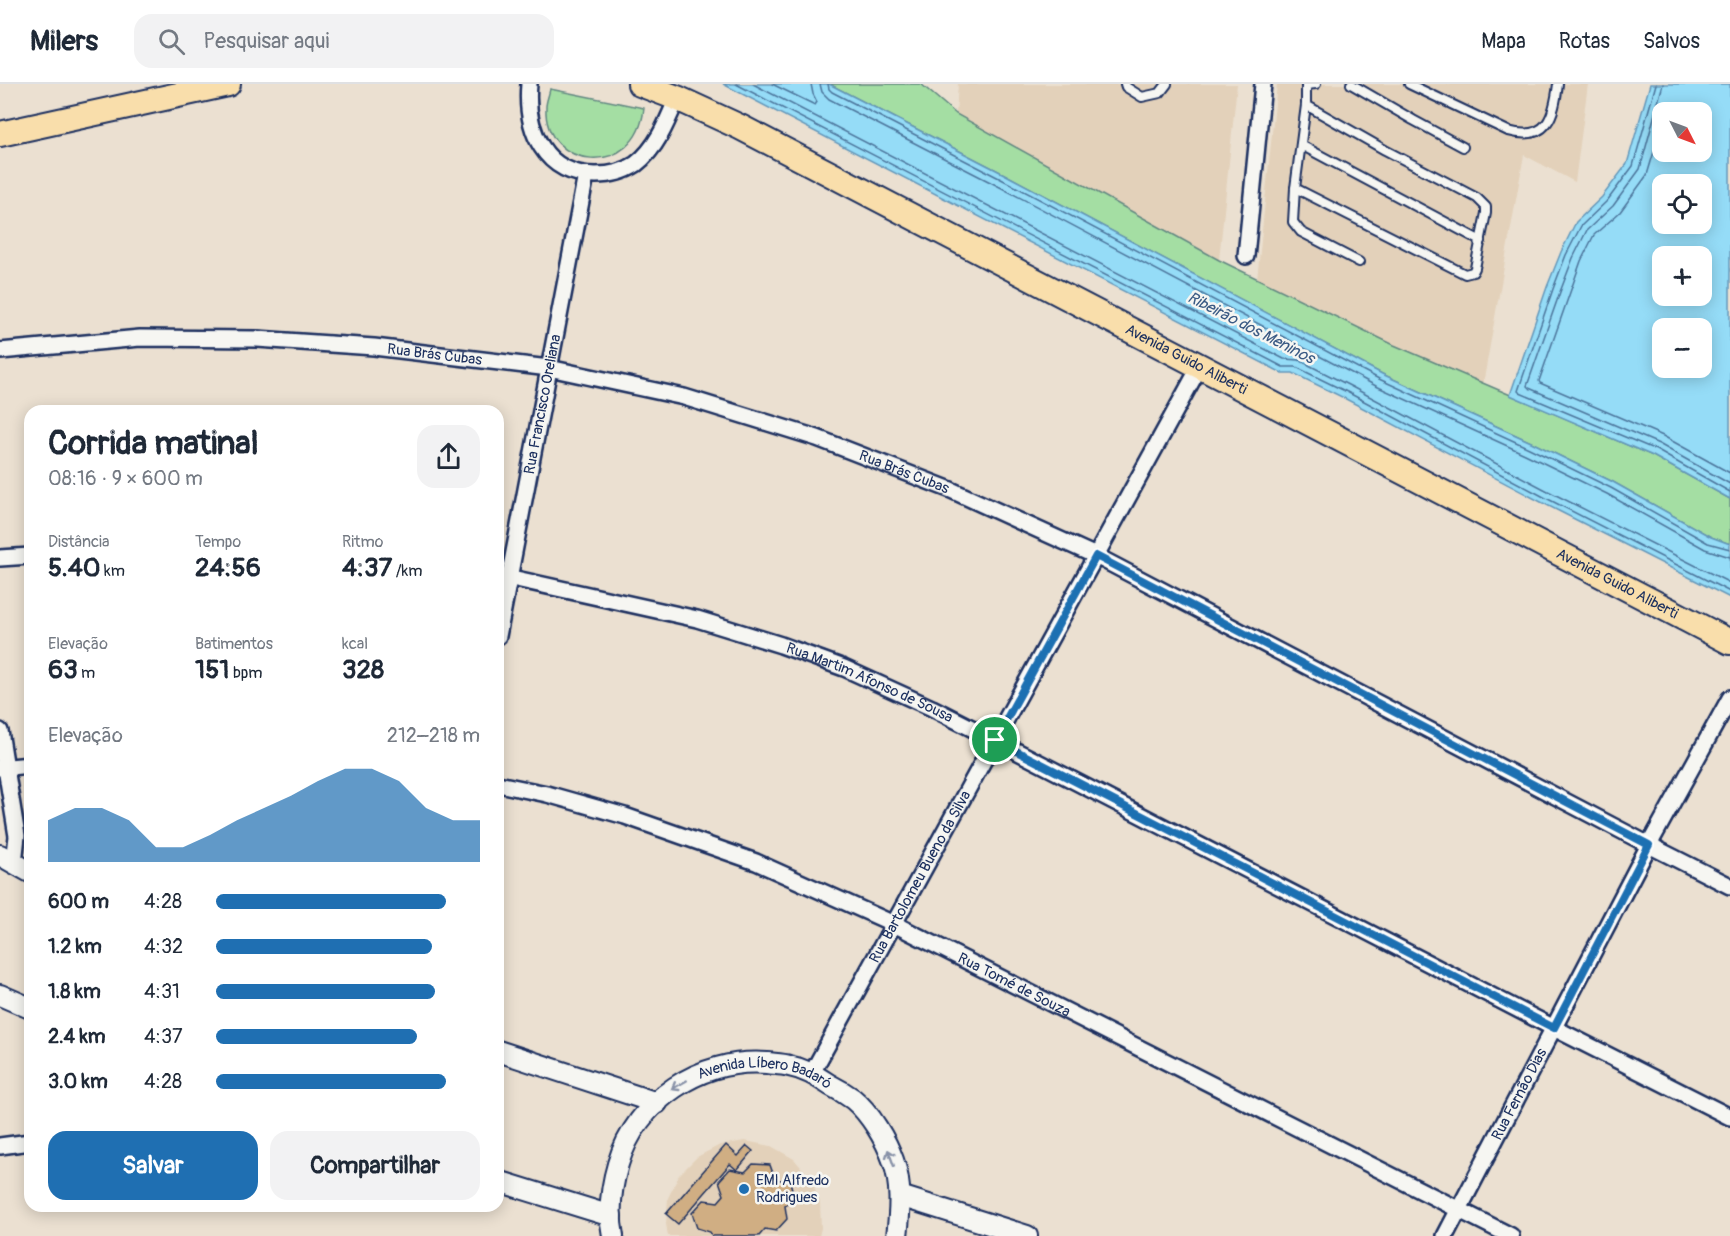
<!DOCTYPE html>
<html lang="pt">
<meta charset="utf-8">
<style>
body{margin:0;font-family:Pangolin,sans-serif;background:#f2f2f3;color:#1f2937;height:100vh;display:flex;flex-direction:column;font-size:22px;white-space:nowrap}
*{box-sizing:border-box;margin:0}
p{font-size:20px;color:#747a83}
.icon{flex:none;width:33px;height:33px;fill:none;stroke:currentColor;stroke-width:2;stroke-linecap:round;stroke-linejoin:round}
.map{position:relative;flex:1;overflow:hidden}
.panel{position:absolute;left:24px;top:321px;width:480px;height:807px;display:flex;flex-direction:column;background:#fff;border-radius:18px;box-shadow:0 3px 15px #0003}
.panel>*{flex:none}
.needle{width:39px;rotate:132deg}
.fabs{position:absolute;left:1652px;top:18px;display:grid;gap:12px}
.fabs a{display:grid;place-items:center;width:60px;height:60px;border-radius:12px;background:#fff;box-shadow:0 3px 15px #0003;font-size:30px}
.pin{position:absolute;display:grid;place-items:center;width:51px;height:51px;color:#fff;margin:-26px;border:3px solid #fff;border-radius:50%;box-shadow:0 2px 6px #0007}
.round{display:grid;place-items:center;flex:none;width:63px;height:63px;border-radius:18px;background:#f2f2f3}
.head{display:flex;align-items:center;justify-content:space-between;height:102px;padding:0 24px}
h1{font-size:33px;font-weight:800;line-height:45px}
.figures{display:grid;grid-template-columns:repeat(3,1fr);gap:9px;height:102px;padding:6px 24px}
.figures div{display:grid;align-content:center}
.figures b{font-size:26px;font-weight:800}
.figures small{font-size:16px;font-weight:400}
.figures p{font-size:16px}
.chart{height:168px;padding:12px 24px}
.chart p{display:flex;justify-content:space-between}
.chart svg{width:100%;height:108px;margin-top:6px;fill:#1f6fb2;opacity:.7}
.cta{display:flex;gap:12px;margin-top:auto;padding:12px 24px}
.cta a{flex:1;height:69px;border-radius:18px;background:#1f6fb2;color:#fff;font-size:24px;font-weight:800;line-height:69px;text-align:center}
.cta a+a{background:#f2f2f3;color:#1f2937}
ul{padding:0 24px;list-style:none;font-size:20px}
li{display:grid;grid-template-columns:96px 72px 1fr;align-items:center;height:45px}
li i{height:15px;border-radius:8px;background:#1f6fb2}
header{display:flex;align-items:center;gap:36px;box-sizing:border-box;height:84px;padding:0 30px;background:#fff;border-bottom:2px solid #e0e1e3}
header strong{font-size:28px}
nav{display:flex;gap:33px;margin-inline-start:auto;font-size:21px}
.search{width:420px;height:54px;background:#f2f2f3;display:flex;align-items:center;gap:15px;box-sizing:border-box;padding:0 21px;border-radius:18px;color:#747a83;font-size:22px}
.map>svg:first-child{display:block}
.built{fill:#e3d1ba}
.green{fill:#a4dea3;stroke:#608680;stroke-width:1.5}
.water{fill:#95dcf7;stroke:#6497ba;stroke-width:1.5;fill-rule:evenodd}
.lines{fill:none;stroke-linecap:round;stroke-linejoin:round}
.shore{stroke:#4c749b;stroke-width:1.5}
.building{fill:#d0ae83;stroke:#1b2f5e;stroke-width:1.5}
.service-casing{stroke:#1b2f5e;stroke-width:12}
.minor-casing{stroke:#1b2f5e;stroke-width:20}
.tertiary-casing{stroke:#1b2f5e;stroke-width:24}
.primary-casing{stroke:#1b2f5e;stroke-width:28}
.service{stroke:#f6f6f2;stroke-width:8}
.minor{stroke:#f6f6f2;stroke-width:15}
.tertiary{stroke:#f6f6f2;stroke-width:20}
.primary{stroke:#f9deab;stroke-width:24}
.oneway{stroke:#8892a8}
.route-casing{stroke:#fff;stroke-width:12}
.route{stroke:#1f6fb2;stroke-width:8}
.poi-dot{fill:#1f6fb2;stroke:#f6f6f2;stroke-width:2}
.labels{text-anchor:middle;dominant-baseline:central;stroke-width:5;stroke-linejoin:round;paint-order:stroke}
.street-label{font-size:15px;fill:#1b2f5e;stroke:#f6f6f2}
.poi-label{font-size:15px;fill:#1b2f5e;stroke:#f6f6f2;text-anchor:start}
.water-label{font-size:16px;font-style:italic;fill:#3a5a84;stroke:#f6f6f2}
</style>
<header>
<strong>Milers</strong>
<div class="search"><svg class="icon" aria-label="search" viewBox="0 0 24 24"><circle cx="10" cy="10" r="6"/><path d="M15 15l6 6"/></svg>Pesquisar aqui</div>
<nav><a>Mapa</a><a>Rotas</a><a>Salvos</a></nav>
</header>
<div class="map">
<svg width="1730" height="1152" viewBox="0 0 1730 1152">
<rect width="100%" height="100%" fill="#ebe0d1"/>
<filter id="ink" filterUnits="userSpaceOnUse"><feTurbulence type="fractalNoise" baseFrequency=".0167" numOctaves="2"/><feDisplacementMap in="SourceGraphic" scale="12" xChannelSelector="R" yChannelSelector="G"/><feConvolveMatrix kernelMatrix="1 2 1 2 8 2 1 2 1" color-interpolation-filters="sRGB"/></filter>
<g filter="url(#ink)">
<g class="built">
<path d="M 958,0 L 1237,0 L 1219,176 L 956,30 Z"/>
<path d="M 1277,0 L 1588,0 L 1575,98 L 1524,71 L 1482,306 L 1256,206 Z"/>
<path d="M 745,1057 L 771,1062 L 794,1075 L 811,1095 L 820,1119 L 821,1144 L 819,1152 L 668,1152 L 666,1140 L 668,1114 L 679,1091 L 697,1073 L 720,1061 Z"/>
</g>
<g class="green">
<path d="M 829,0 L 921,0 L 956,30 L 1219,176 L 1394,261 L 1653,372 L 1730,415 L 1730,460 L 1711,453 L 1613,398 L 1531,358 L 1382,290 L 1006,91 Z"/>
<path d="M 550,5 L 644,24 C 637,96 543,86 546,23 C 546,17 549,11 550,5 Z"/>
</g>
<g class="water">
<path d="M 723,0 L 829,0 L 1006,91 L 1382,290 L 1531,358 L 1613,398 L 1711,453 L 1730,460 L 1730,514 L 1541,418 L 1344,314 L 1293,289 L 1282,289 Z"/>
<path d="M 1650,0 L 1730,0 L 1730,415 L 1653,372 L 1510,311 L 1547,203 L 1561,168 L 1576,138 L 1602,113 L 1627,80 ZM 1662,28 L 1701,28 L 1701,68 L 1662,68 ZM 1662,100 L 1701,100 L 1701,140 L 1662,140 ZM 1662,172 L 1701,172 L 1701,212 L 1662,212 ZM 1662,244 L 1701,244 L 1701,284 L 1662,284 Z"/>
</g>
<g class="lines">
<g class="shore">
<path d="M 736,0 L 1283,283 L 1296,283 L 1347,308 L 1544,413 L 1730,508"/>
<path d="M 753,0 L 1284,275 L 1299,276 L 1350,302 L 1548,407 L 1730,499"/>
<path d="M 772,0 L 815,21 L 817,18 L 813,10 L 811,0"/>
<path d="M 820,0 L 822,8 L 829,15 L 1000,103 L 1376,302 L 1525,370 L 1607,410 L 1705,465 L 1730,473"/>
<path d="M 828,0 L 829,5 L 832,8 L 1003,96 L 1379,295 L 1529,364 L 1611,404 L 1708,459 L 1730,465"/>
<path d="M 1656,0 L 1633,82 L 1607,117 L 1581,142 L 1566,171 L 1553,205 L 1518,307 L 1520,309 L 1656,366 L 1730,408"/>
<path d="M 1663,0 L 1640,85 L 1613,122 L 1587,146 L 1573,174 L 1560,208 L 1527,302 L 1529,304 L 1659,360 L 1730,400"/>
<path d="M 1662,41 L 1647,91 L 1620,128 L 1594,151 L 1581,177 L 1539,297 L 1540,299 L 1663,352 L 1730,389"/>
</g>
</g>
<g class="building">
<path d="M 726,1061 L 738,1072 L 747,1062 L 753,1067 L 737,1086 L 730,1080 L 678,1140 L 666,1130 Z"/>
<path d="M 753,1080 L 770,1081 L 775,1095 L 790,1098 L 794,1112 L 785,1122 L 787,1135 L 776,1147 L 765,1145 L 759,1152 L 712,1152 L 710,1148 L 697,1144 L 692,1129 L 704,1116 L 718,1118 L 724,1111 L 719,1097 L 730,1085 L 745,1088 Z"/>
</g>
<g class="lines">
<g class="service-casing">
<g id="service">
<path d="M 1125,0 L 1126,3 L 1142,13 L 1160,9 L 1167,0"/>
<path d="M 1316,0 L 1306,1 L 1306,21 L 1295,104 L 1293,138 L 1301,148 L 1359,178"/>
<path d="M 1351,0 L 1413,36 L 1463,63"/>
<path d="M 1409,0 L 1508,47 C 1548,58 1554,32 1558,0"/>
<path d="M 1301,61 L 1481,157"/>
<path d="M 1295,104 L 1465,190 L 1473,188 L 1475,184 L 1486,129 L 1486,123 L 1477,114 L 1385,66 L 1306,21"/>
</g>
</g>
<g class="minor-casing">
<g id="minor">
<path d="M 529,0 C 525,46 544,91 596,91 C 610,91 624,88 636,80 C 657,64 667,38 677,14"/>
<path d="M 1246,172 L 1263,0"/>
<path id="s1" d="M 0,267 L 140,254 L 257,255 L 374,263 L 549,284 L 684,313 L 817,354 L 951,406 L 1096,472 L 1649,761 L 1730,802"/>
<path d="M 0,474 L 30,472"/>
<path id="s2" d="M 498,491 L 697,535 L 781,561 L 844,584 L 932,624 L 995,656 L 1554,944 L 1730,1033"/>
<path id="s3" d="M 498,552 L 586,91"/>
<path d="M 0,647 L 17,752 L 14,779"/>
<path d="M 0,684 L 30,681"/>
<path id="s4" d="M 498,700 L 547,710 L 625,732 L 756,778 L 894,840 L 1511,1152"/>
<path id="s5" d="M 812,989 L 1200,282"/>
<path d="M 0,1062 L 30,1058"/>
<path id="s6" d="M 1445,1152 L 1649,761 L 1730,614"/>
</g>
</g>
<g class="tertiary-casing">
<g id="tertiary">
<path d="M 0,771 L 30,788"/>
<path d="M 0,911 L 30,924"/>
<path d="M 498,967 L 657,1019"/>
<path d="M 498,1097 L 611,1132"/>
<path d="M 900,1112 L 1027,1152"/>
<path id="s7" d="M 613,1152 C 608,1128 611,1104 618,1080 C 637,1016 700,974 767,979 C 774,980 782,980 789,982 C 805,985 817,992 830,1001 C 838,1005 846,1010 853,1015 C 870,1029 886,1056 893,1076 C 902,1100 900,1127 897,1152"/>
</g>
</g>
<g class="primary-casing">
<g id="primary">
<path id="s8" d="M 640,0 L 677,14 L 740,43 L 1730,558"/>
<path d="M 0,50 L 228,0"/>
</g>
</g>
<use href="#service" class="service"/>
<use href="#minor" class="minor"/>
<use href="#tertiary" class="tertiary"/>
<use href="#primary" class="primary"/>
</g>
<defs><path id="oneway-shaft" d="M-6 0H5M1.5-3L5.5 0L1.5 3" fill="none" stroke-width="1.6" stroke-linecap="round" stroke-linejoin="round" transform="scale(1.5)"/></defs>
<g class="oneway">
<use href="#oneway-shaft" transform="translate(679 1001) rotate(150)"/>
<use href="#oneway-shaft" transform="translate(891 1074) rotate(-110)"/>
</g>
</g>
<g class="lines" filter="url(#ink)">
<g class="route-casing">
<path id="route" d="M 1096,472 L 1649,761 L 1554,944 L 995,656 Z"/>
</g>
<use href="#route" class="route"/>
</g>
<circle class="poi-dot" cx="744" cy="1105" r="6"/>
<g class="labels">
<g class="street-label">
<text stroke="none"><textPath href="#s1" startOffset="436">Rua Brás Cubas</textPath></text>
<text stroke="none"><textPath href="#s8" startOffset="612">Avenida Guido Aliberti</textPath></text>
<text stroke="none"><textPath href="#s3" startOffset="236">Rua Francisco Oreliana</textPath></text>
<text stroke="none"><textPath href="#s1" startOffset="922">Rua Brás Cubas</textPath></text>
<text stroke="none"><textPath href="#s8" startOffset="1098">Avenida Guido Aliberti</textPath></text>
<text stroke="none"><textPath href="#s2" startOffset="388">Rua Martim Afonso de Sousa</textPath></text>
<text stroke="none"><textPath href="#s5" startOffset="224">Rua Bartolomeu Bueno da Silva</textPath></text>
<text stroke="none"><textPath href="#s4" startOffset="556">Rua Tomé de Souza</textPath></text>
<text stroke="none"><textPath href="#s7" startOffset="266">Avenida Líbero Badaró</textPath></text>
<text stroke="none"><textPath href="#s6" startOffset="160">Rua Fernão Dias</textPath></text>
</g>
<g class="poi-label">
<text x="756" y="1096">EMI Alfredo<tspan x="756" dy="17">Rodrigues</tspan></text>
</g>
<g class="water-label">
<text transform="translate(1251 244) rotate(27)">Ribeirão dos Meninos</text>
</g>
</g>
</svg>
<div class="fabs">
<a><svg class="needle" viewBox="-14 -14 28 28"><path d="M0-13l5 13h-10z" fill="#e53935"/><path d="M0 13l5-13h-10z" fill="#747a83"/></svg></a>
<a><svg class="icon" aria-label="locate" viewBox="0 0 24 24"><circle cx="12" cy="12" r="6"/><path d="M12 2v4M12 18v4M2 12h4M18 12h4"/></svg></a>
<a>+</a>
<a>−</a>
</div>
<div class="pin" style="left:995px;top:656px;background:#1e9e55"><svg class="icon" aria-label="arrive" viewBox="0 0 24 24"><path d="M6 21V4h12l-3 4 3 4H6"/></svg></div>
<section class="panel">
<div class="head"><div><h1>Corrida matinal</h1><p>08:16 · 9 × 600 m</p></div><a class="round"><svg class="icon" aria-label="share" viewBox="0 0 24 24"><path d="M12 15V3M7 8l5-5 5 5M5 13v7h14v-7"/></svg></a></div>
<div class="figures">
<div><p>Distância</p><b>5.40<small> km</small></b></div>
<div><p>Tempo</p><b>24:56</b></div>
<div><p>Ritmo</p><b>4:37<small> /km</small></b></div>
</div>
<div class="figures">
<div><p>Elevação</p><b>63<small> m</small></b></div>
<div><p>Batimentos</p><b>151<small> bpm</small></b></div>
<div><p>kcal</p><b>328</b></div>
</div>
<div class="chart"><p><span>Elevação</span>212–218 m</p>
<svg viewBox="0 0 160 44" preserveAspectRatio="none"><path d="M0 44V27L10 22L20 22L30 27L40 38L50 38L60 33L70 27L80 22L90 17L100 11L110 6L120 6L130 11L140 22L150 27L160 27V44z"/></svg>
</div>
<ul>
<li><b>600 m</b>4:28<i style="width:87%"></i></li>
<li><b>1.2 km</b>4:32<i style="width:82%"></i></li>
<li><b>1.8 km</b>4:31<i style="width:83%"></i></li>
<li><b>2.4 km</b>4:37<i style="width:76%"></i></li>
<li><b>3.0 km</b>4:28<i style="width:87%"></i></li>
</ul>
<div class="cta"><a>Salvar</a><a>Compartilhar</a></div>
</section>
</div>
